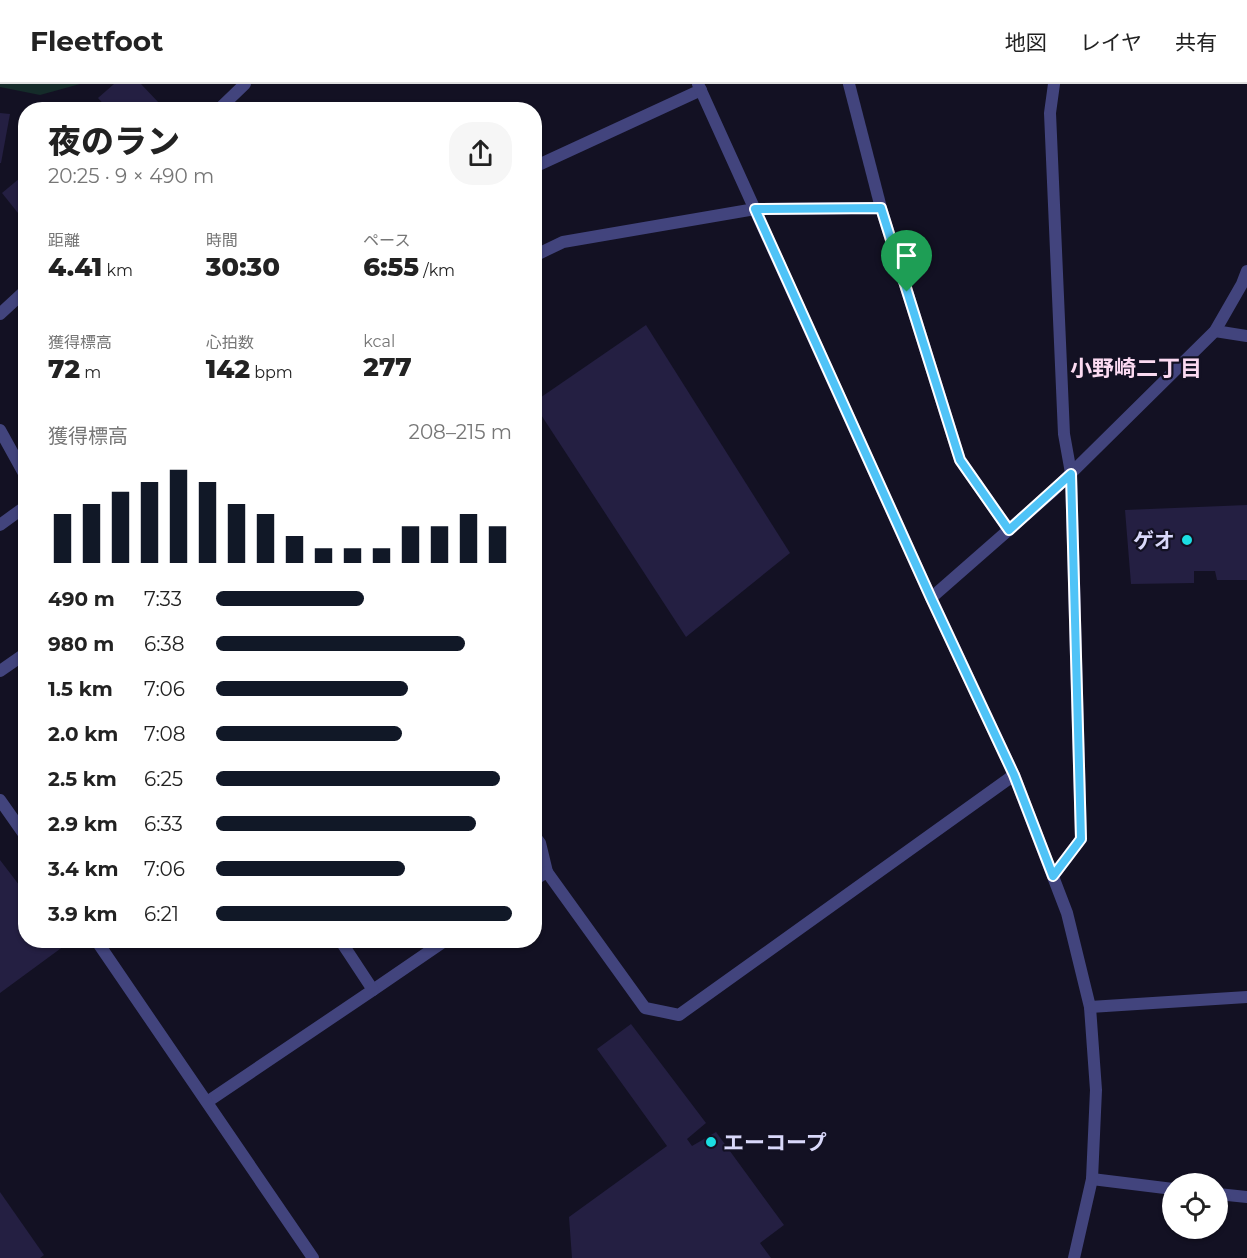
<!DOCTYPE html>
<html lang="ja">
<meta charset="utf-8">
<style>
body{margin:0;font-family:Montserrat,"Noto Sans JP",sans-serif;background:#f6f6f6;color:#222;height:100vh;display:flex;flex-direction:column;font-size:22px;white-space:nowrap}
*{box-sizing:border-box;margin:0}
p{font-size:20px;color:#767676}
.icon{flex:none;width:33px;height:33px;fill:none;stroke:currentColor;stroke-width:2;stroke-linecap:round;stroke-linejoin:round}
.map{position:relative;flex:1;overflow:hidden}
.details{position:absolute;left:18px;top:18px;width:524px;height:846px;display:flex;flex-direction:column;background:#fff;border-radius:24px;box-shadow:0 2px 4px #0004}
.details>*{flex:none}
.fabs{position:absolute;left:1162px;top:1089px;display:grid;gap:12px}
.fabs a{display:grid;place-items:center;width:66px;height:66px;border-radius:50%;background:#fff;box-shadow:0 2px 4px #0004;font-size:30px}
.pin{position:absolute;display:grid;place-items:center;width:51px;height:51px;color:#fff;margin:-62px -26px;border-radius:50% 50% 50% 0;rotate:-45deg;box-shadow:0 0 6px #0007}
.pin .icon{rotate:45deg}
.round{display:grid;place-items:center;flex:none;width:63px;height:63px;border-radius:24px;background:#f6f6f6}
.headline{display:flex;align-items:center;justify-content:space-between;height:102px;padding:0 30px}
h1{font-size:33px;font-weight:800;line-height:45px}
.figures{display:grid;grid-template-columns:repeat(3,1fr);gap:9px;height:102px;padding:6px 30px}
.figures div{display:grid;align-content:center}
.figures b{font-size:26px;font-weight:800}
.figures small{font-size:16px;font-weight:400}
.figures p{font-size:16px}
.chart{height:168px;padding:12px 30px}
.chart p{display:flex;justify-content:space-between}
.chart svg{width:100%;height:108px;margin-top:6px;stroke:#111827;stroke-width:6}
ul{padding:0 30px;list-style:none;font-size:20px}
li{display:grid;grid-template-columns:96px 72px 1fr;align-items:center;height:45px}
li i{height:15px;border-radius:8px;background:#111827}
header{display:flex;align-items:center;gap:36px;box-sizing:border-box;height:84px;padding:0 30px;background:#fff;border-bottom:2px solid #e0e0e0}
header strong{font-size:28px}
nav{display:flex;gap:33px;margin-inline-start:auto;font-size:21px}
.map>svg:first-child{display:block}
.green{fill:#152c2a}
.building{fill:#241f42}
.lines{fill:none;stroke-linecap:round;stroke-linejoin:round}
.minor{stroke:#42447d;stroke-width:12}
.tertiary{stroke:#42447d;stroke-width:12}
.route-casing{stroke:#fff;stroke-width:12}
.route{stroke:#4fc3f7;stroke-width:8}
.poi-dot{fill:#1bdee3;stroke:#131123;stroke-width:2}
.labels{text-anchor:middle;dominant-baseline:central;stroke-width:4.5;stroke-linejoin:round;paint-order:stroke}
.poi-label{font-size:21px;font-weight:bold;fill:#d9d8fa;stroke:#131123;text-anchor:end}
.neighbourhood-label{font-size:22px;font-weight:bold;fill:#fbdaf1;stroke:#131123}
</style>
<header>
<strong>Fleetfoot</strong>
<nav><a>地図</a><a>レイヤ</a><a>共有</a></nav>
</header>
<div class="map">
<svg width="1247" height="1174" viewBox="0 0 1247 1174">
<rect width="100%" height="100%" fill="#131123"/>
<path class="green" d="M 0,0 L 80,0 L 40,11 L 0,3 Z"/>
<g class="building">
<path d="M 114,0 L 141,0 L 159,19 L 152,26 L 109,26 L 98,14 Z"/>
<path d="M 0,29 L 10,30 L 1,79 L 0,79 Z"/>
<path d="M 26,89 L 26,139 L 2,109 Z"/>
<path d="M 646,241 L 790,469 L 686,553 L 534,320 L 534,318 Z"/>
<path d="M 1247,421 L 1247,496 L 1217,496 L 1215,487 L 1194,487 L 1194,499 L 1131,500 L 1125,426 Z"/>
<path d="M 0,776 L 26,810 L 26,856 L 60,856 L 64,862 L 0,909 Z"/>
<path d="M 631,940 L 706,1039 L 687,1055 L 692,1062 L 716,1048 L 784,1141 L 760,1159 L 771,1174 L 572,1174 L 569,1133 L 667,1062 L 597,965 Z"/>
<path d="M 0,1108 L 44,1171 L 40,1174 L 0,1174 Z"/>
</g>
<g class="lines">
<g class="minor">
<path d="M 849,0 L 881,124"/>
<path d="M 534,83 L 701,6"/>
<path d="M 534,172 L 563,158 L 755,125 L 881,124 L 960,376 L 1009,446"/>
<path d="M 1215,247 L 1247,252"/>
<path d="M 0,346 L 26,393"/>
<path d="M 0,441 L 26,422"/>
<path d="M 0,587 L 26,569"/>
<path d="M 534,751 L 540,759 L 547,788"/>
<path d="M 1053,792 L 1081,755 L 1071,389 L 1064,350 L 1050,29 L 1054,0"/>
<path d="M 534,796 L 547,788 L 645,924 L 679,931 L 1014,691"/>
<path d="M 373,906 L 446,856"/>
<path d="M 207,1018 L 373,906 L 340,856"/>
<path d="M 1092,1095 L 1173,1105"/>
<path d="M 1218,1110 L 1247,1113"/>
</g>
<g class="tertiary">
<path d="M 698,0 L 931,514 L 1014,691 L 1067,829 L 1090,923 L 1096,1006 L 1092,1095 L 1074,1174"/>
<path d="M 218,26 L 245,0"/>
<path d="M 0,230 L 26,206"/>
<path d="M 931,514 L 1053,407 L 1215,247 L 1242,200 L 1247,187"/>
<path d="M 0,716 L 26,753"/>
<path d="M 96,856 L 313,1174"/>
<path d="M 1090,923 L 1247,913"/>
</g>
</g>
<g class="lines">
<g class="route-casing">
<path id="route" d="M 881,124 L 960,376 L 1009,446 L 1071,390 L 1081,755 L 1053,792 L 1014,691 L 931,514 L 755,125 Z"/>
</g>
<use href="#route" class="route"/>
</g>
<g class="poi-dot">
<circle cx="1187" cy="456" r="6"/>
<circle cx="711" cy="1058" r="6"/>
</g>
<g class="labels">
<g class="poi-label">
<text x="1175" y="456">ゲオ</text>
<text x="723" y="1058" text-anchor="start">エーコープ</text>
</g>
<g class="neighbourhood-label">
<text x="1136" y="284">小野崎二丁目</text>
</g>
</g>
</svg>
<div class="fabs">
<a><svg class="icon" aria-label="locate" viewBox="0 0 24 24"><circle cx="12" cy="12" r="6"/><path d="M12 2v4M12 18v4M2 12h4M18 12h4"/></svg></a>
</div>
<div class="pin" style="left:907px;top:208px;background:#1e9e55"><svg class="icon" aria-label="arrive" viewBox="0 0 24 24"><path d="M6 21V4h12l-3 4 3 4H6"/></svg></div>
<section class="details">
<div class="headline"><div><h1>夜のラン</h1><p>20:25 · 9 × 490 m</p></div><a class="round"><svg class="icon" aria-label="share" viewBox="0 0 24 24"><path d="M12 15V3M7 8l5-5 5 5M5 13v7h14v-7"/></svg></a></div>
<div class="figures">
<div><p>距離</p><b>4.41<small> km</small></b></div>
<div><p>時間</p><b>30:30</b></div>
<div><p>ペース</p><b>6:55<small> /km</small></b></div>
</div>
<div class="figures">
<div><p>獲得標高</p><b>72<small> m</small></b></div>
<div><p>心拍数</p><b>142<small> bpm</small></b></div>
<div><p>kcal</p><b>277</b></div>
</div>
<div class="chart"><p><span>獲得標高</span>208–215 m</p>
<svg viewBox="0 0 160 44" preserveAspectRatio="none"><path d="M5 44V24M15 44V20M25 44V15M35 44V11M45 44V6M55 44V11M65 44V20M75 44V24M85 44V33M95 44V38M105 44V38M115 44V38M125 44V29M135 44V29M145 44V24M155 44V29"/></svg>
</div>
<ul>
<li><b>490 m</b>7:33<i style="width:50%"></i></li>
<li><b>980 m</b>6:38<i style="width:84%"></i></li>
<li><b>1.5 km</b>7:06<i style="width:65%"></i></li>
<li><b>2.0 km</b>7:08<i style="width:63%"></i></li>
<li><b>2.5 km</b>6:25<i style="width:96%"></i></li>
<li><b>2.9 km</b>6:33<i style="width:88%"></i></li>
<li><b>3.4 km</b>7:06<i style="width:64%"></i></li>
<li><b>3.9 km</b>6:21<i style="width:100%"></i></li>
</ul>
</section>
</div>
